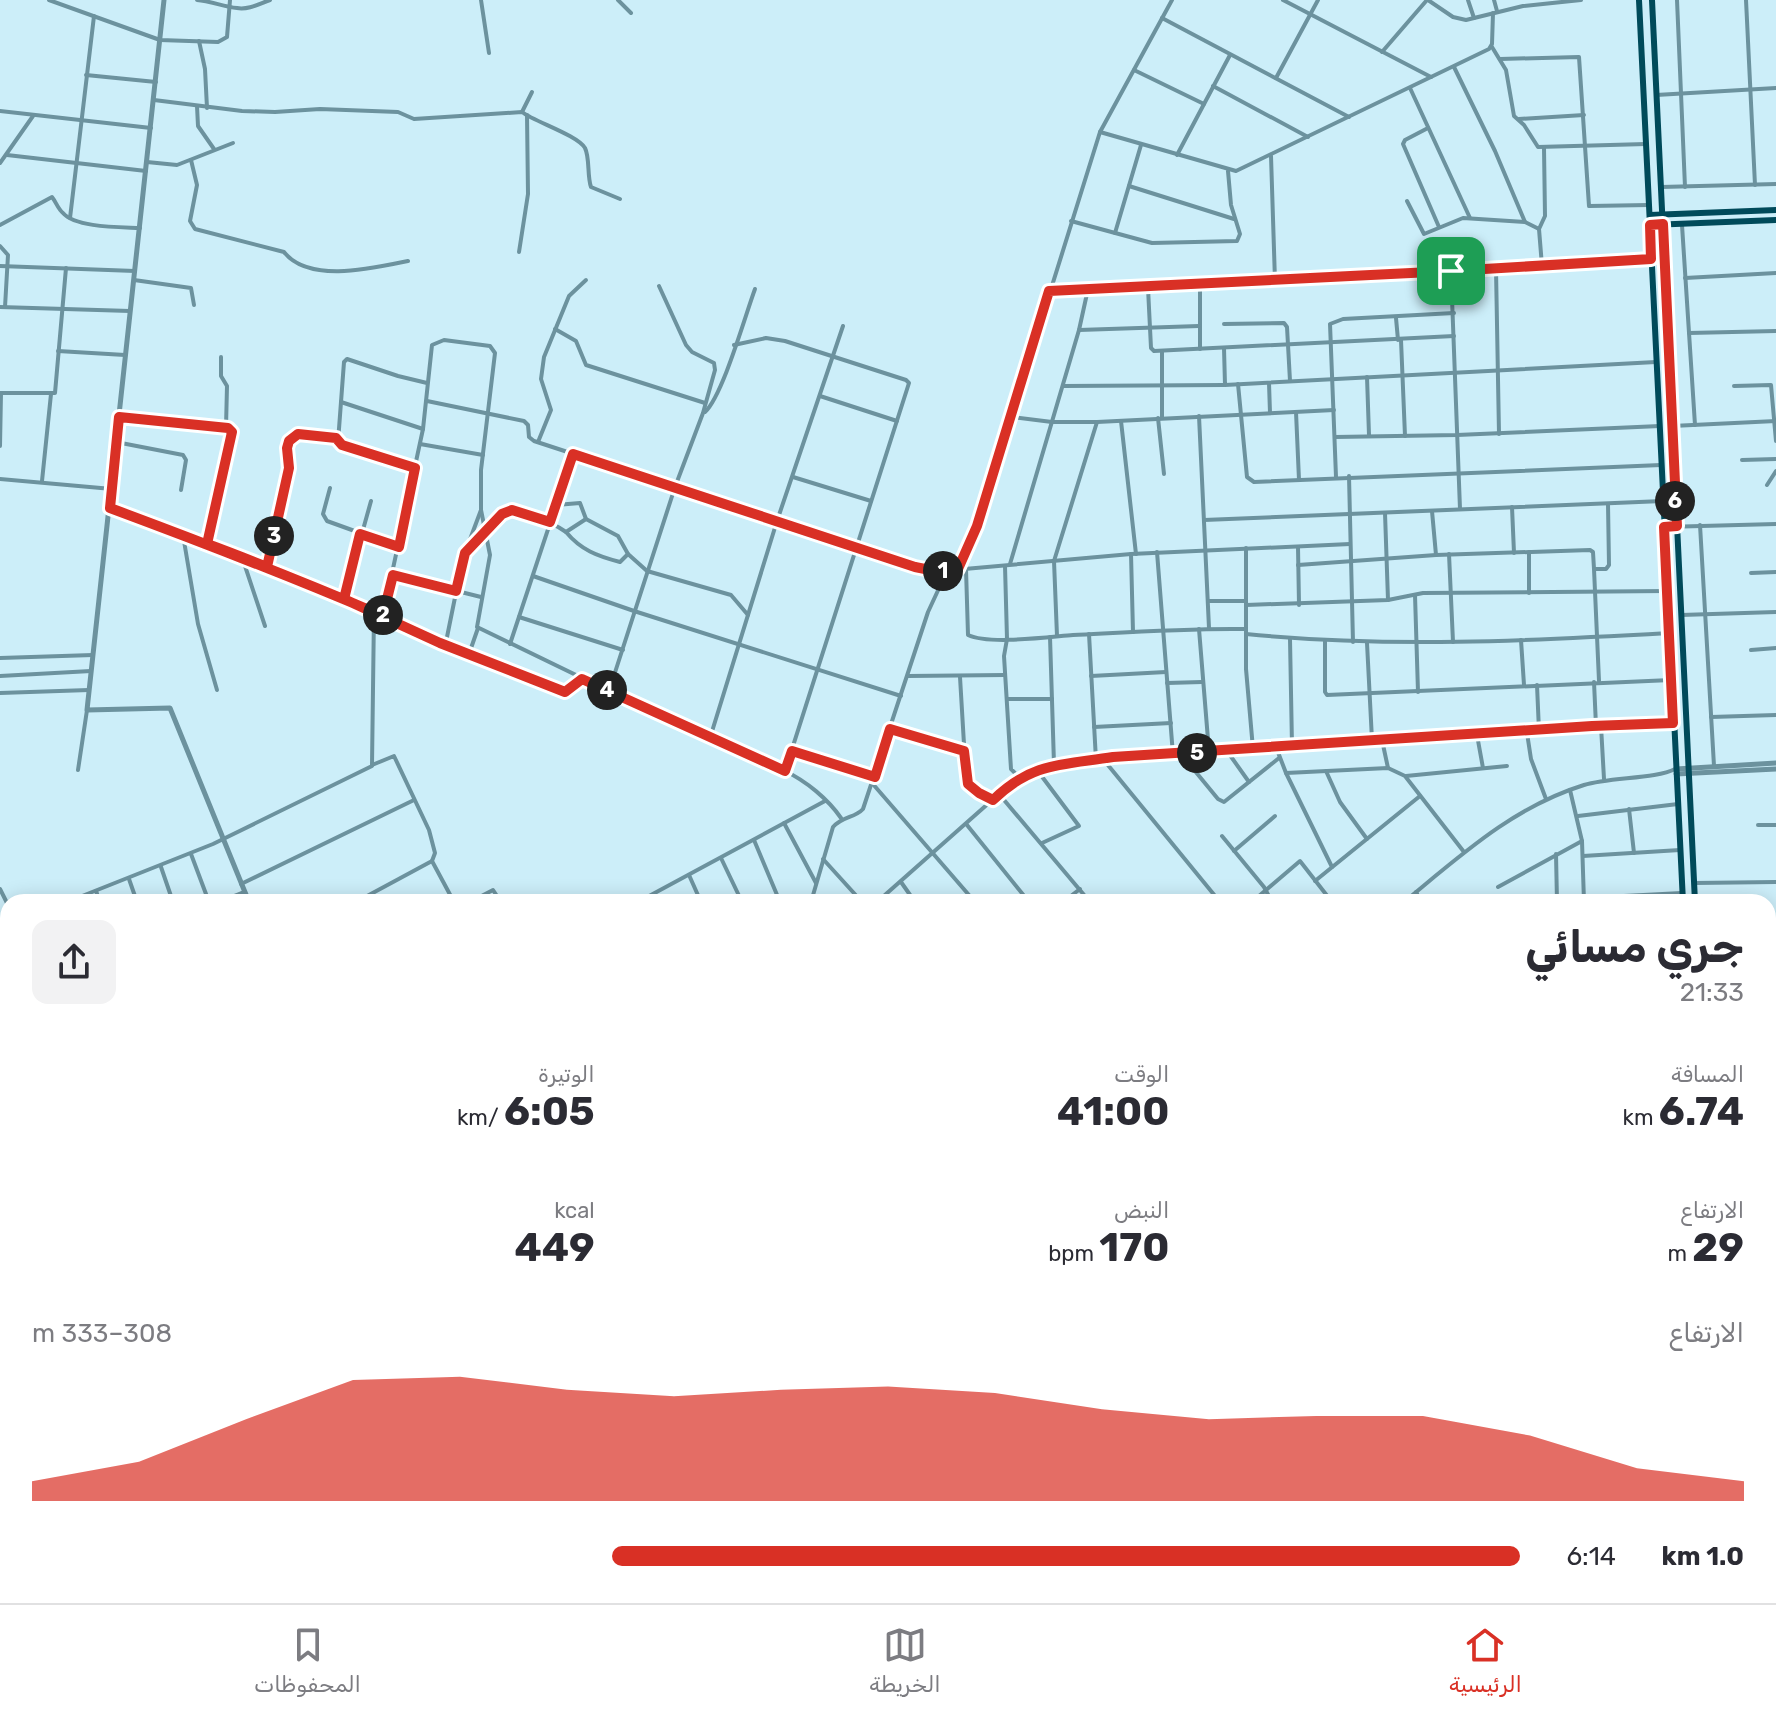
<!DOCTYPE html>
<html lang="ar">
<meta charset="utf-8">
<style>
body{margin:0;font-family:Rubik,Cairo,sans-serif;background:#f2f2f3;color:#2b2b33;direction:rtl;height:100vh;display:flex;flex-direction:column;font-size:30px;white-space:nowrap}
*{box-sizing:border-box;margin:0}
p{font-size:26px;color:#7c7c81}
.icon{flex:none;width:44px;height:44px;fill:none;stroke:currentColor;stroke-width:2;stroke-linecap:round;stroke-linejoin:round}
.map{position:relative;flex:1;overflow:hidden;direction:ltr}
.side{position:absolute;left:0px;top:894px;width:1776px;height:710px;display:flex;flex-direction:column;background:#fff;border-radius:24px 24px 0 0;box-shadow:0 4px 20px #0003;direction:rtl}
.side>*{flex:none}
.pin{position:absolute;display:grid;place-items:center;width:68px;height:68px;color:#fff;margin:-34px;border-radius:16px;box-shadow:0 4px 12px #0006}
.km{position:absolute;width:40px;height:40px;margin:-20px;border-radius:50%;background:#222;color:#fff;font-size:22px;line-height:40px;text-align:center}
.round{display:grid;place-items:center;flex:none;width:84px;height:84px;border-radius:16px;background:#f2f2f3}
.overview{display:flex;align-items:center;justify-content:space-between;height:136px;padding:0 32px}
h1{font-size:44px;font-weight:700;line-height:60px}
.stats{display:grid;grid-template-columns:repeat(3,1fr);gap:12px;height:136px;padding:8px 32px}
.stats div{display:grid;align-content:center}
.stats b{font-size:40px;font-weight:700}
.stats small{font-size:22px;font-weight:400}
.stats p{font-size:22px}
.chart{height:224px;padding:16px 32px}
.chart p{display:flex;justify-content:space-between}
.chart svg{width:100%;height:144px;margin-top:8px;fill:#d93025;opacity:.7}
ul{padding:0 32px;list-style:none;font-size:26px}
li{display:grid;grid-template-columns:128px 96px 1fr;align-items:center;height:60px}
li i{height:20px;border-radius:10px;background:#d93025}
.tab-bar{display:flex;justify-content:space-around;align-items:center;height:112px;border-top:2px solid #e1e1e2;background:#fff;font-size:22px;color:#7c7c81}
.tab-bar a{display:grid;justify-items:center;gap:4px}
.tab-bar .active{color:#d93025}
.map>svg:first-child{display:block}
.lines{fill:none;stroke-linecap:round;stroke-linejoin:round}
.minor{stroke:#6c929e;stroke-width:4}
.tertiary{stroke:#6c929e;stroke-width:5}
.primary{stroke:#004a5a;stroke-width:6}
.route-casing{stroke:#fff;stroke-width:16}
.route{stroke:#d93025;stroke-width:10}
</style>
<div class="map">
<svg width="1776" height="1603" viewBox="0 0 1776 1603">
<rect width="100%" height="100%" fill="#cceef9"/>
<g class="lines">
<g class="minor">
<path d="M 49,0 L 160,40 L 218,42 L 227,37 L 230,0"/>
<path d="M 197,0 C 211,1 224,7 237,8 C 248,10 259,4 270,0"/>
<path d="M 481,0 L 489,53"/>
<path d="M 618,0 L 631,13"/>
<path d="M 1283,0 L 1431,77"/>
<path d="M 1428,0 L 1453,17 L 1466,20 L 1523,6 L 1581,0"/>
<path d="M 1468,0 L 1474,18"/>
<path d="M 1494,0 L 1497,11"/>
<path d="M 1677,0 L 1685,187"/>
<path d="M 1746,0 L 1755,185"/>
<path d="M 1162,18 L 1349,117"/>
<path d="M 199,41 L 205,69 L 207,108"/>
<path d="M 1492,47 L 1506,70 L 1514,116 L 1524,125 L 1538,147 L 1646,144"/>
<path d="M 1382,52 L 1427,0"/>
<path d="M 1500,59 L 1579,57 L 1589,206 L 1649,205"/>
<path d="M 1454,67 L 1495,151 L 1525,222"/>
<path d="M 1134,70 L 1204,104"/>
<path d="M 86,75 L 156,82"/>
<path d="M 1276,78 L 1318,0"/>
<path d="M 1213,86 L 1308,137"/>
<path d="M 1410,88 L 1470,218"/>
<path d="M 1656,95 L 1776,88"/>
<path d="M 154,100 L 242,111 L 275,112 L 320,109 L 398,112 L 414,119 L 522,112 C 535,122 577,135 585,148 C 590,158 587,176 591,187 L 620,199"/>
<path d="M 197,106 L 198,126 L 214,149"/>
<path d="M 0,111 L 151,128"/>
<path d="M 522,112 L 532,92"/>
<path d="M 1519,119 L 1584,115"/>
<path d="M 1428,128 L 1405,140 L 1403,144 L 1439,227"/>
<path d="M 1100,132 L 1236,171 L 1489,49 L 1492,44 L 1493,13"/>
<path d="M 7,155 L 146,171"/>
<path d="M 1177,155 L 1230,55"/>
<path d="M 1271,156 L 1275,281"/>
<path d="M 191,160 L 197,185 L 190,221 L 195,229 L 284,252 C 309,284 374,268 408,261"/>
<path d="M 147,162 L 177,165 L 233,143"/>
<path d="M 0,163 L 33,116"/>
<path d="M 1129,186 L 1234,219"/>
<path d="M 1661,187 L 1776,184"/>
<path d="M 1407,201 L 1424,234 L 1463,218 L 1525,222 L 1539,229"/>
<path d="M 70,218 L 94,16"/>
<path d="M 1071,221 L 1152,243 L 1237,241 L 1240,234 L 1231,205 L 1228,171"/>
<path d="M 0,225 L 52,197 C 56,202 58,209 63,213 C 76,228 121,227 140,228"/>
<path d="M 1682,225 L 1695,425"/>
<path d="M 1115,233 L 1141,145"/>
<path d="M 0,246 L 8,255 L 5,307"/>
<path d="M 519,252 L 528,194 L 527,115"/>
<path d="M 0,266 L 135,271"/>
<path d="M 1542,266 L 1539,229 L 1545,216 L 1544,148"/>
<path d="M 1496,269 L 1499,434"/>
<path d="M 1451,272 L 1460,509"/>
<path d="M 1685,278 L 1776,273"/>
<path d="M 134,280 L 191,288 L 194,305"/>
<path d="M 1200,285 L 1200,349"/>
<path d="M 659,286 L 686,345 L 692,352 L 714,363 L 715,370 L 703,413 L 675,487 L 609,691 L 785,771"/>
<path d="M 1148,288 L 1151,348 L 1154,351 L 1454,336"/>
<path d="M 1049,291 L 1651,259"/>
<path d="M 0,307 L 130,311"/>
<path d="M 1396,318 L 1398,340"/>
<path d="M 1224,324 L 1284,323 L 1287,327 L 1290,381"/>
<path d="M 555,329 L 576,341 L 586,365 L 705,403"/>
<path d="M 1079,330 L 1199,326"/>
<path d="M 1689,333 L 1776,331"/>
<path d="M 1401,340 L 1405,436"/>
<path d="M 734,345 L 766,338 L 785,341 L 906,380 L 909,383 L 785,771 C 806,781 828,799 841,818"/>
<path d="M 1224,348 L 1225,385 L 1656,362"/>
<path d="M 58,351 L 125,355"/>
<path d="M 221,357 L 221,376 L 227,386 L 226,427"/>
<path d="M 1367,377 L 1369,435"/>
<path d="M 1269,383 L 1270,413"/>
<path d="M 1238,384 L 1247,477 L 1254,482 L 1661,465"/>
<path d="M 1063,386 L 1224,385"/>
<path d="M 1734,386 L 1771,385 L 1776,441"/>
<path d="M 0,393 L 55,393 L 66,268"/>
<path d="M 820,396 L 897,421"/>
<path d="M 427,401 L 524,421 L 528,425 L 529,437 L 534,441 L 928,570 L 942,571 L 1131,554 L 1350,544"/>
<path d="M 341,402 L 423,429"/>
<path d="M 705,412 C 723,395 745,316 755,289"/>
<path d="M 1296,412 L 1299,480"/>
<path d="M 1199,416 L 1209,628"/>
<path d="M 119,417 L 231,429 L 207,544"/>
<path d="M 1011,417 L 1052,422 L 1097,422 L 1334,410"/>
<path d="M 1158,418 L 1164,474"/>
<path d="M 1162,418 L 1162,351"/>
<path d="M 1121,421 L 1136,554"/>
<path d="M 1672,426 L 1776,421"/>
<path d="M 1335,437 L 1457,435 L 1660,426"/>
<path d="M 116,442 L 183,455 L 186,460 L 181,490"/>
<path d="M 538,442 L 551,410 L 541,379 L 544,357 L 569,296 L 586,280"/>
<path d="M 420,444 L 483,455"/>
<path d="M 0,446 L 1,393"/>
<path d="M 1742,460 L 1776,459"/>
<path d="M 415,468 L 338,442 L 344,362 L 347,359 L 398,376 L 427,383"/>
<path d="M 1349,476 L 1353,642"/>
<path d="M 793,477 L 871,501"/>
<path d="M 1336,477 L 1330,324 L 1343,319 L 1454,313"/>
<path d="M 0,479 L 112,489"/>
<path d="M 42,481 L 51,394"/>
<path d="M 1767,485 L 1776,471"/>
<path d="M 330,488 L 323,514 L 327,521 L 399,547"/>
<path d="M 556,505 L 580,503 L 586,519 L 618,536 L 628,554 L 647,571 L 731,595 L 748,615"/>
<path d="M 1512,507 L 1514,553"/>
<path d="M 110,508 C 221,549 333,591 440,643 L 447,637 L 463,558 L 481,510 L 481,470 L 495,353 L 490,346 L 444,340 L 432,345 L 423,429 L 383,615"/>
<path d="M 481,510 L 490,555 L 477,627 L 609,691"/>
<path d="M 1432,511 L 1436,555"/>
<path d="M 1385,513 L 1388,600"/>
<path d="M 1204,520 L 1663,501"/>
<path d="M 1700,525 L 1714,766"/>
<path d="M 1664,527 L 1776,524"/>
<path d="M 566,532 C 581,550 597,556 620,562 L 628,554"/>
<path d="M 183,535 L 198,624 L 217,690"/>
<path d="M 1298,547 L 1299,605"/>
<path d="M 1246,548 L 1246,669 L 1253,749"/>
<path d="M 467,551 C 476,542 491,521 501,514 C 515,504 553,523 566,532 L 586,519"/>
<path d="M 1157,552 L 1173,755"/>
<path d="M 1529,552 L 1529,593"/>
<path d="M 1131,554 L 1133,632"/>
<path d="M 1449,554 L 1453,642"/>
<path d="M 242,557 L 265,626"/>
<path d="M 1010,564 L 1079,330 L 1088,289"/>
<path d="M 1298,565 L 1436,555 L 1590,550 L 1593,552 L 1594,569 L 1599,681"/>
<path d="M 1005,566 L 1007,639 L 1004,656 L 1011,769 L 1017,775 L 1054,764 L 1113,757 L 1527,732 L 1592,726 L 1673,723"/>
<path d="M 267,567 L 289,468 L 287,448 L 289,441 L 298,434 L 335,437"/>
<path d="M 958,569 L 977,526 L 1100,132 L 1172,0"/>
<path d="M 966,569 L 968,635 C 989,645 1048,637 1073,635 C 1131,632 1188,628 1246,629"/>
<path d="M 1595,569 L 1606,569 L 1609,565 L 1608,504"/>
<path d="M 1751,573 L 1776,572"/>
<path d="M 393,575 L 481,597"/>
<path d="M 533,576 L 634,611 L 901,696"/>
<path d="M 1415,595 L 1418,692"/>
<path d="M 344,598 L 371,501"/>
<path d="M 1208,601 L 1246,601"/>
<path d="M 1246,605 L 1388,600 L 1423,593 L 1667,591"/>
<path d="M 1681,615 L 1776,612"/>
<path d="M 519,617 L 623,650"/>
<path d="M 1199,629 L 1209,752"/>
<path d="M 1089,634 L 1096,760"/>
<path d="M 1246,634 C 1387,648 1528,641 1669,633"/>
<path d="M 1057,636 L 1054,561 L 1097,422"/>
<path d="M 1050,637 L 1054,764"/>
<path d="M 1290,639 L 1292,746"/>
<path d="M 1521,640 L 1524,685"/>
<path d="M 1325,641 L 1325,692 L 1327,695 L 1671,680"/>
<path d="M 440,643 L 565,692 L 582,679"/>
<path d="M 1367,643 L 1372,740"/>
<path d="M 510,644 L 573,454"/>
<path d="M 1751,650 L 1776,648"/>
<path d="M 469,654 L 478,628"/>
<path d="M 0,658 L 93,655"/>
<path d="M 0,676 L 91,671"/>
<path d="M 908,676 L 1005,675"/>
<path d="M 1091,676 L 1166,672"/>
<path d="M 960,677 L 966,778 L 974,790 L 993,800"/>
<path d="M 1594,682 L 1596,726"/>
<path d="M 1167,683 L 1202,682"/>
<path d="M 1537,685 L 1539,731"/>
<path d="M 0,693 L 89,690"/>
<path d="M 1007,699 L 1052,699"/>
<path d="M 1711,717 L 1776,715"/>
<path d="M 1601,726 L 1604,779"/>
<path d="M 1094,727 L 1171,723"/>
<path d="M 890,729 L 964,751"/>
<path d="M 1527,733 L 1531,759 L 1546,799"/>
<path d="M 1477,735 L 1483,768"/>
<path d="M 710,738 L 777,521 L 843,326"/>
<path d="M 1382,740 L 1388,768"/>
<path d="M 1276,747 L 1286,773 L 1332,867"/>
<path d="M 792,751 L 875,777"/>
<path d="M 1227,751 L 1249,782"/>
<path d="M 1181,754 L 1218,799 L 1224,802 L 1279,758"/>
<path d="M 1103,759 L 1220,902"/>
<path d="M 372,765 L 394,756 L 429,830 L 435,853 L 432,861 L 454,902"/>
<path d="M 78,770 L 87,710"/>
<path d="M 1037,770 L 1079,826 L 1042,843"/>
<path d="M 1326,771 L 1340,802 L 1367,839"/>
<path d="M 1286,773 L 1388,768 L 1405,776 L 1464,852"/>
<path d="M 1021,776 L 999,794 L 1090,902"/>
<path d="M 1406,776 L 1507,766"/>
<path d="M 872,783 L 975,902"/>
<path d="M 1570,790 L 1582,841 L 1584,902"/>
<path d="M 1629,809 L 1634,853"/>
<path d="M 1578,816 L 1678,804"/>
<path d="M 784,823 L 816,883"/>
<path d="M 967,825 L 1029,902"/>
<path d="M 1758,825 L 1776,825"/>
<path d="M 1222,836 L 1264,887 L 1272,902"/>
<path d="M 754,840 L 780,902"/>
<path d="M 1234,851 L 1275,816"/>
<path d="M 191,854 L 209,902"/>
<path d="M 1556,854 L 1557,902"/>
<path d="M 1583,856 L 1680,850"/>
<path d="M 721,858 L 742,902"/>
<path d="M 823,859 L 862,902"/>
<path d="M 161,867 L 173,902"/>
<path d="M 689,875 L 701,902"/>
<path d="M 129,879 L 137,902"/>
<path d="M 1315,881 L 1420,796"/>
<path d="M 901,882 L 915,902"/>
<path d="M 1694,883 L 1776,882"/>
<path d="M 241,884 L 414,800"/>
<path d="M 1498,887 L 1582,841"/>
<path d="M 0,889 L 8,905"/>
<path d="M 96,891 L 100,902"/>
<path d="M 1416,892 L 1421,902"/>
<path d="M 1585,898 L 1682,893"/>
<path d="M 67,902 L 213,844 L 372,766 L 374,612"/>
<path d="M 219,902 L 244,892"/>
<path d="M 356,902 L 432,861"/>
<path d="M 470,902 L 493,890 L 501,902"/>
<path d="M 638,902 L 825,801"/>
<path d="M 811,902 L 833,827 C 843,816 855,818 863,809 L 928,612 L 947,571"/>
<path d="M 877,902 L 999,794"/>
<path d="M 1063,902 L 1080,889"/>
<path d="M 1252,902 L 1300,861 L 1332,902"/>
<path d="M 1404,902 C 1460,856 1513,807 1584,785 C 1610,777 1656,779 1675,769"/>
<path d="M 1530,902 L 1557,898"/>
<path d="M 0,921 L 8,919"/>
<path d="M 1768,935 L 1776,935"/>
<path d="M 0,940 L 8,964"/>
<path d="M 0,977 L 8,975"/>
<path d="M 1768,983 L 1776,983"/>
<path d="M 1768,1034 L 1776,1033"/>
<path d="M 0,1035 L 8,1053"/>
<path d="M 1768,1093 L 1776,1093"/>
<path d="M 0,1141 L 8,1140"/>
<path d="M 1768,1211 L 1776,1210"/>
<path d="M 1768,1349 L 1776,1349"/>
<path d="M 1768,1380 L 1776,1379"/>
<path d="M 0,1394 L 7,1408"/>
<path d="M 0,1412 L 8,1407"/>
<path d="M 1768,1418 L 1770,1443 L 1776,1447"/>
<path d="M 1768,1418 L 1776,1417"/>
<path d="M 1771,1466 L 1772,1486 L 1776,1488"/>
<path d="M 1768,1513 L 1776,1512"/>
<path d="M 1768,1587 L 1776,1586"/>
<path d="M 1768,1592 L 1770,1603"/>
<path d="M 214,1596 L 217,1603"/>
<path d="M 357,1596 L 359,1603"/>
<path d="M 622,1596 L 626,1603"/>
<path d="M 663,1596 L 666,1603"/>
<path d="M 1045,1596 L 1048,1603"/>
<path d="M 1095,1596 L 1097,1603"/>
<path d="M 1157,1596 L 1158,1603"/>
<path d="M 1200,1596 L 1201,1603"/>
<path d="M 1239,1596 L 1240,1603"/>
<path d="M 1316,1596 L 1317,1603"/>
<path d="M 1372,1596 L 1373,1603"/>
<path d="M 1438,1596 L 1440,1603"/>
<path d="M 1471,1596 L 1473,1603"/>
<path d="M 1507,1596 L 1509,1603"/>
<path d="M 1621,1596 L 1625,1603"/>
<path d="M 92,1603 L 109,1596"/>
<path d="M 285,1603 L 286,1596"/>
<path d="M 735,1603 L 748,1596"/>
<path d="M 1124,1603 L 1126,1596"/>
<path d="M 1417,1603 L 1428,1596"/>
<path d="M 1543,1603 L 1547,1596"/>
</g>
<g class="tertiary">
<path d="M 164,0 L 87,710 L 170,708 L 249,902"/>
<path d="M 1676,769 L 1776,763"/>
<path d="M 1676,774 L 1776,769"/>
<path d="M 1768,1309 L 1776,1308"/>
</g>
<g class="primary">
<path d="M 1639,0 L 1683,902"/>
<path d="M 1652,0 L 1695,902"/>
<path d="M 1650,215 L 1776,210"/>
<path d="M 1650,225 L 1776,220"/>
<path d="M 1715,1596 L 1715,1603"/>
<path d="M 1727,1596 L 1728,1603"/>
</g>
</g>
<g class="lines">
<g class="route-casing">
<path id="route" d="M 1451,271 L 1049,291 L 977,526 L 958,569 L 935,571 L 915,567 L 573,454 L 550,522 L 512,510 L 502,514 L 465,553 L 456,591 L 393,575 L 383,615 L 374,612 C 287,575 199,541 110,508 L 119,417 L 228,428 L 232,432 L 207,544 C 227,551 247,559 267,567 L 289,468 L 287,448 L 289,441 L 298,434 L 336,438 L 342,445 L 415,468 L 399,547 L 360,534 L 344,599 L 440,643 L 565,692 L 582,679 L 785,771 L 792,751 L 875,777 L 890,729 L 964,751 L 968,784 L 979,793 L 993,800 C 1032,762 1062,765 1113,757 L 1592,726 L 1673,723 L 1664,527 L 1677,526 L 1663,224 L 1650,225 L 1651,259 L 1451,271"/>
</g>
<use href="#route" class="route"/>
</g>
</svg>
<div class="pin" style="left:1451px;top:271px;background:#1e9e55"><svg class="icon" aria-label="arrive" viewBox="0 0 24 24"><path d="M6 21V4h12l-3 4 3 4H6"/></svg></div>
<b class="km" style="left:943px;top:571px">1</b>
<b class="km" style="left:383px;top:615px">2</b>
<b class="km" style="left:274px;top:536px">3</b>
<b class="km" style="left:607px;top:690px">4</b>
<b class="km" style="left:1197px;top:753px">5</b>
<b class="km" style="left:1675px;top:501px">6</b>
<section class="side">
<div class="overview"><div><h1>جري مسائي</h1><p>21:33</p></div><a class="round"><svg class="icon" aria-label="share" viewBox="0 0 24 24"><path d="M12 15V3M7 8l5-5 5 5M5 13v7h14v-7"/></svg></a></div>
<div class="stats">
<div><p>المسافة</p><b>6.74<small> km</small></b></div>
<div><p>الوقت</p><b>41:00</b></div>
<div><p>الوتيرة</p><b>6:05<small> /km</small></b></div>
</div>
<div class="stats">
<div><p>الارتفاع</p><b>29<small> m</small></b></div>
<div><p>النبض</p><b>170<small> bpm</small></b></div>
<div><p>kcal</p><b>449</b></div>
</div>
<div class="chart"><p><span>الارتفاع</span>308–333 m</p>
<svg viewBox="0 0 160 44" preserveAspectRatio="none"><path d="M0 44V38L10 32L20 19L30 7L40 6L50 10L60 12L70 10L80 9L90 11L100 16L110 19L120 18L130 18L140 24L150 34L160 38V44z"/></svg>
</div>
<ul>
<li><b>1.0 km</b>6:14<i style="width:61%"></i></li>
</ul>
</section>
</div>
<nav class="tab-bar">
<a class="active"><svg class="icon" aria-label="home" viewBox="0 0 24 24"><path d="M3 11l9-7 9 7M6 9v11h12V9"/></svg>الرئيسية</a>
<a><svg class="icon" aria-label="map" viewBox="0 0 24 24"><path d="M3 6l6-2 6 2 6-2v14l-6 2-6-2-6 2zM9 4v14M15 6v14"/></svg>الخريطة</a>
<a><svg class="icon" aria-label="saved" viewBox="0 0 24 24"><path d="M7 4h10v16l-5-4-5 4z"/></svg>المحفوظات</a>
</nav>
